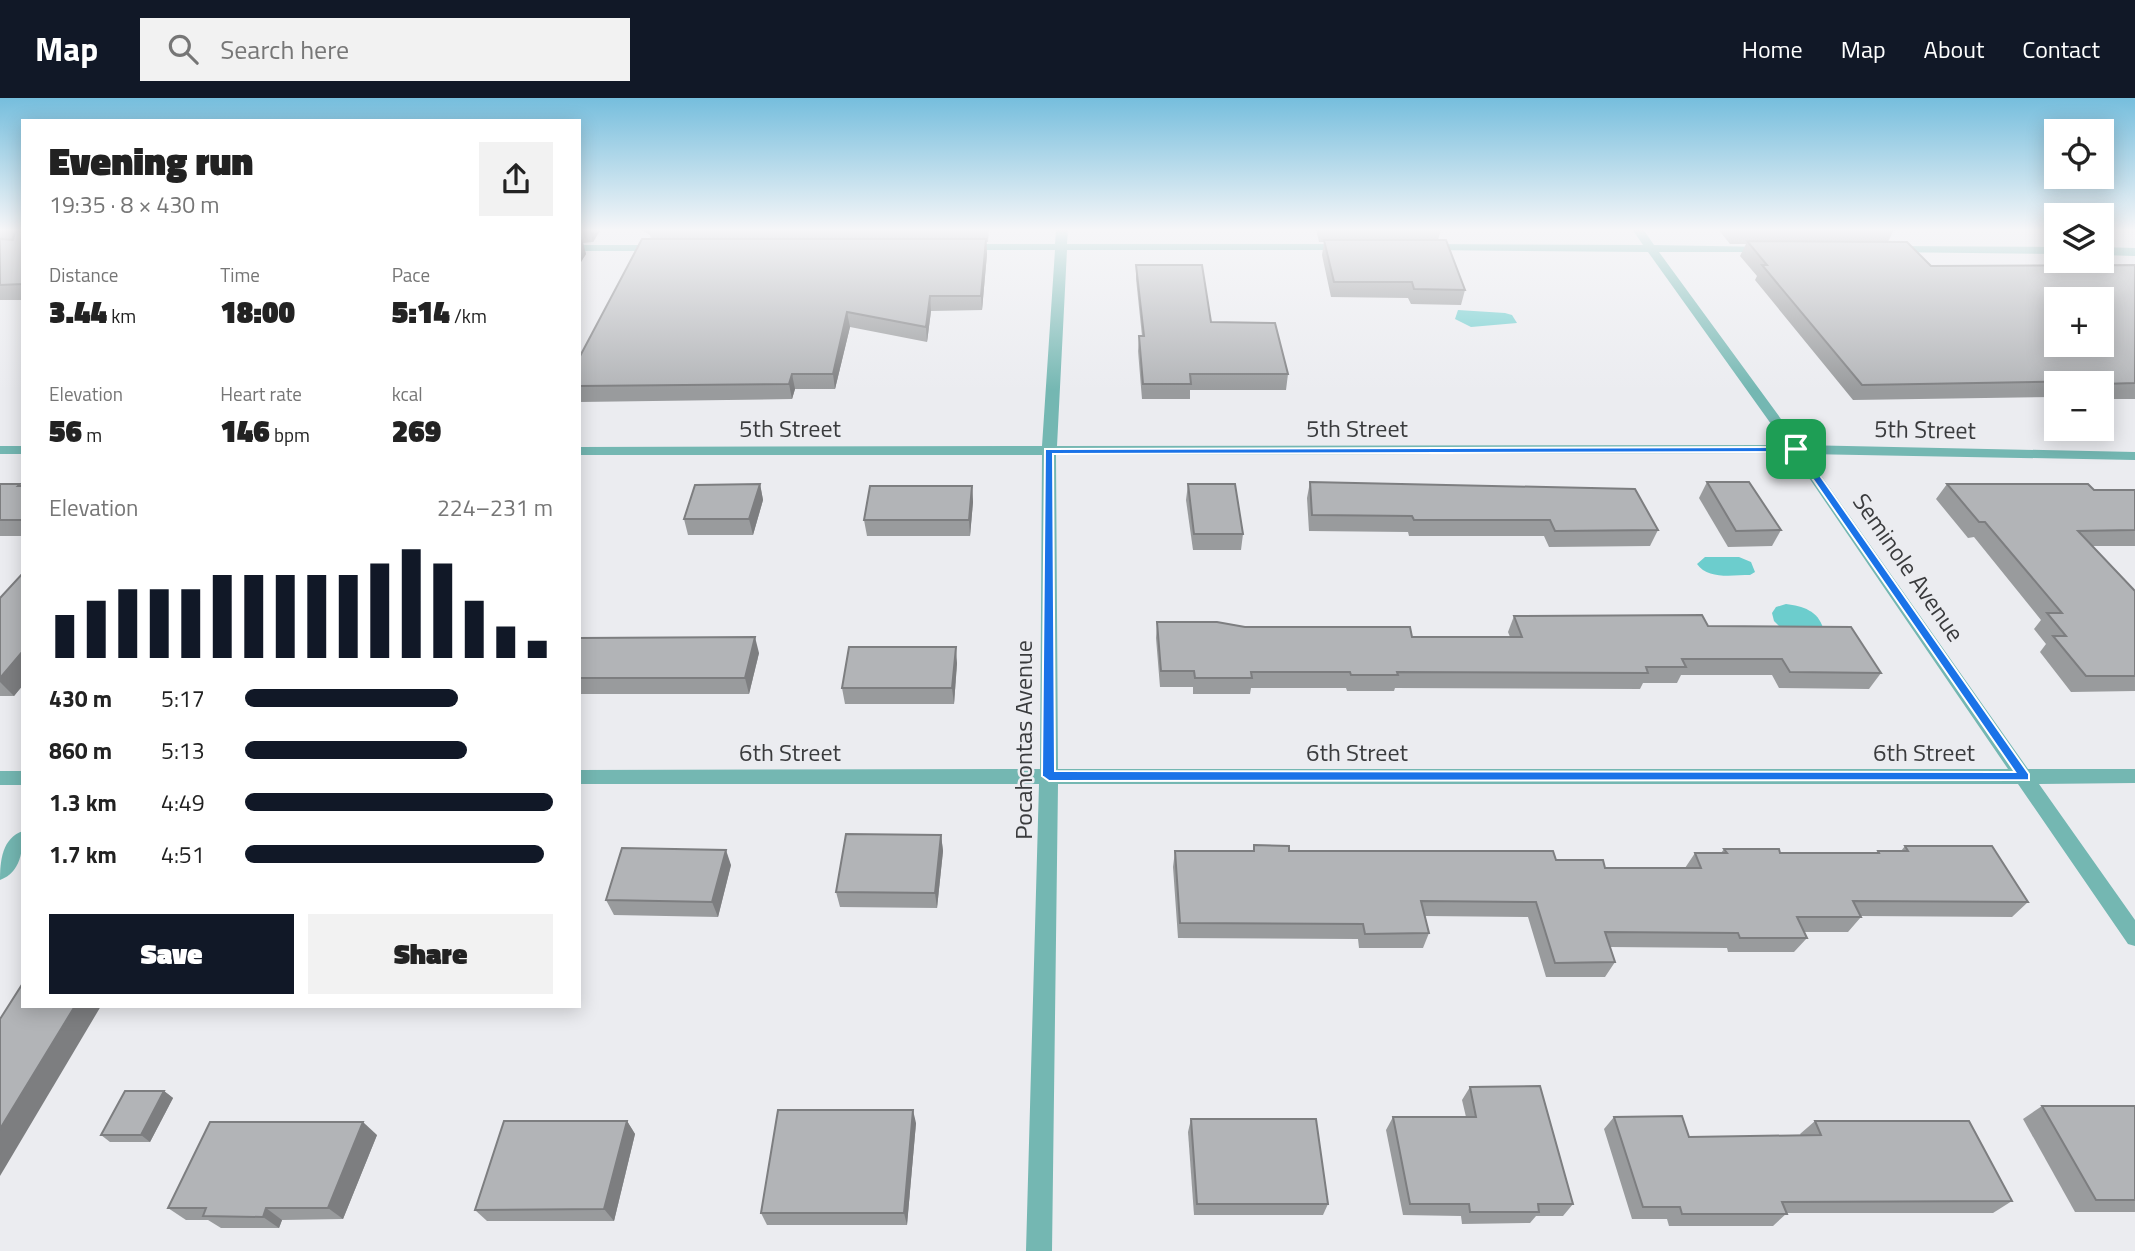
<!DOCTYPE html>
<meta charset="utf-8">
<style>
body{margin:0;font-family:"Titillium Web",sans-serif;background:#f2f2f2;color:#222;height:100vh;display:flex;flex-direction:column;font-size:26px;white-space:nowrap}
*{box-sizing:border-box;margin:0}
p{font-size:23px;color:#767676}
.icon{flex:none;width:38px;height:38px;fill:none;stroke:currentColor;stroke-width:2;stroke-linecap:round;stroke-linejoin:round}
.map{position:relative;flex:1;overflow:hidden}
.drawer{position:absolute;left:21px;top:21px;width:560px;height:889px;display:flex;flex-direction:column;background:#fff;border-radius:0px;box-shadow:0 4px 18px #0003}
.drawer>*{flex:none}
.fabs{position:absolute;left:2044px;top:21px;display:grid;gap:14px}
.fabs a{display:grid;place-items:center;width:70px;height:70px;border-radius:0px;background:#fff;box-shadow:0 4px 18px #0003;font-size:35px}
.pin{position:absolute;display:grid;place-items:center;width:60px;height:60px;color:#fff;margin:-30px;border-radius:14px;box-shadow:0 4px 10px #0006}
.round{display:grid;place-items:center;flex:none;width:74px;height:74px;border-radius:0px;background:#f2f2f2}
.overview{display:flex;align-items:center;justify-content:space-between;height:119px;padding:0 28px}
h1{font-size:38px;font-weight:800;line-height:52px}
.figures{display:grid;grid-template-columns:repeat(3,1fr);gap:10px;height:119px;padding:7px 28px}
.figures div{display:grid;align-content:center}
.figures b{font-size:30px;font-weight:800}
.figures small{font-size:19px;font-weight:400}
.figures p{font-size:19px}
.chart{height:196px;padding:14px 28px}
.chart p{display:flex;justify-content:space-between}
.chart svg{width:100%;height:126px;margin-top:7px;stroke:#111827;stroke-width:6}
.action{display:flex;gap:14px;margin-top:auto;padding:14px 28px}
.action a{flex:1;height:80px;border-radius:0px;background:#111827;color:#fff;font-size:28px;font-weight:800;line-height:80px;text-align:center}
.action a+a{background:#f2f2f2;color:#222}
ul{padding:0 28px;list-style:none;font-size:23px}
li{display:grid;grid-template-columns:112px 84px 1fr;align-items:center;height:52px}
li i{height:18px;border-radius:9px;background:#111827}
header{display:flex;align-items:center;gap:42px;box-sizing:border-box;height:98px;padding:0 35px;background:#111827;color:#fff}
header strong{font-size:33px}
nav{display:flex;gap:38px;margin-inline-start:auto;font-size:24px}
.search{width:490px;height:63px;background:#f2f2f2;display:flex;align-items:center;gap:18px;box-sizing:border-box;padding:0 24px;border-radius:0px;color:#767676;font-size:26px}
.map>svg:first-child{display:block}
.water{fill:#6ccdcd}
.lines{fill:none;stroke-linecap:round;stroke-linejoin:round}
.street{fill:#74b7b2;fill-rule:evenodd}
.wall{fill:#999b9d}
.shaded-wall{fill:#7d7e80}
.building{fill:#b2b4b7;stroke:#7d7e80;stroke-width:2;fill-rule:evenodd}
.route{fill:#1a73e8;stroke:#fff;stroke-width:2;fill-rule:evenodd}
.labels{text-anchor:middle;dominant-baseline:central;stroke-width:5;stroke-linejoin:round;paint-order:stroke}
.street-label{font-size:24px;fill:#3a3b3d;stroke:#ebecf0}
</style>
<header>
<strong>Map</strong>
<div class="search"><svg class="icon" aria-label="search" viewBox="0 0 24 24"><circle cx="10" cy="10" r="6"/><path d="M15 15l6 6"/></svg>Search here</div>
<nav><a>Home</a><a>Map</a><a>About</a><a>Contact</a></nav>
</header>
<div class="map">
<svg width="2135" height="1153" viewBox="0 0 2135 1153">
<rect width="100%" height="100%" fill="#ebecf0"/>
<g class="water">
<path d="M 1458,212 L 1505,215 L 1512,217 L 1517,225 L 1471,229 L 1455,221 Z"/>
<path d="M 1705,459 L 1739,459 L 1751,464 L 1755,474 L 1750,477 C 1733,477 1708,482 1697,466 Z"/>
<path d="M 1786,506 C 1803,508 1818,513 1823,530 L 1782,531 L 1774,523 L 1772,515 L 1776,509 Z"/>
</g>
<g class="lines">
<g class="street">
<path d="M 1056,131 L 1068,131 L 1067,146 L 1346,146 L 1352,149 L 1346,152 L 1067,152 L 1057,348 L 1786,347 L 1648,154 L 1426,152 L 1420,149 L 1426,146 L 1643,147 L 1632,131 L 1643,131 L 1654,147 L 1770,149 L 1772,151 L 1766,154 L 1659,154 L 1800,347 L 2135,354 L 2135,362 L 1806,356 L 2028,671 L 2135,671 L 2135,685 L 2039,686 L 2135,822 L 2135,848 L 2128,846 L 2018,686 L 1058,686 L 1052,1153 L 1026,1153 L 1039,686 L 579,686 L 579,672 L 1040,671 L 1042,357 L 579,357 L 579,349 L 1042,348 L 1055,152 L 964,152 L 958,149 L 964,146 L 1055,146 ZM 1792,355 L 2008,671 L 1058,671 L 1056,357 Z"/>
<path d="M 579,147 L 660,147 L 666,150 L 660,153 L 579,153 Z"/>
<path d="M 1892,148 L 2056,149 L 2056,156 L 1888,154 L 1888,150 Z"/>
<path d="M 2102,149 L 2135,150 L 2135,158 L 2102,157 Z"/>
<rect x="0" y="348" width="23" height="8"/>
<rect x="0" y="673" width="23" height="14"/>
<path d="M 23,733 C 23,752 21,774 0,782 C 0,763 2,740 23,733 Z"/>
</g>
</g>
<g class="wall">
<rect x="0" y="131" width="23" height="71"/>
<path d="M 579,131 L 601,131 L 593,144 L 583,145 L 586,156 L 579,167 Z"/>
<path d="M 640,131 L 989,131 L 988,144 L 986,144 L 987,156 L 982,212 L 931,213 L 927,244 L 850,229 L 835,291 L 795,291 L 792,301 L 579,304 L 579,260 L 651,141 L 650,137 Z"/>
<path d="M 1316,131 L 1441,131 L 1438,142 L 1465,192 L 1461,207 L 1411,206 L 1408,200 L 1331,199 L 1322,157 L 1324,144 L 1319,144 Z"/>
<path d="M 1718,131 L 1894,131 L 1888,144 L 1931,168 L 2135,167 L 2135,301 L 2102,301 L 2102,285 L 2056,285 L 2056,299 L 1853,302 L 1755,182 L 1757,178 L 1740,158 L 1746,146 L 1730,146 Z"/>
<path d="M 1136,167 L 1211,224 L 1288,276 L 1286,292 L 1190,292 L 1190,301 L 1142,301 L 1138,253 L 1139,238 L 1142,238 L 1136,181 Z"/>
<path d="M 1310,384 L 1658,432 L 1650,448 L 1549,449 L 1544,438 L 1409,438 L 1408,434 L 1309,433 L 1307,400 Z"/>
<path d="M 1707,384 L 1781,432 L 1772,448 L 1728,449 L 1699,400 Z"/>
<path d="M 0,386 L 23,388 L 23,438 L 0,438 Z"/>
<path d="M 760,386 L 763,402 L 753,437 L 688,437 L 684,421 Z"/>
<path d="M 1188,386 L 1243,436 L 1241,452 L 1193,452 L 1186,402 Z"/>
<path d="M 1947,386 L 2094,392 L 2135,392 L 2135,448 L 2092,448 L 2135,493 L 2135,593 L 2071,594 L 2040,554 L 2046,546 L 2034,531 L 2041,522 L 1974,439 L 1968,440 L 1936,401 Z"/>
<path d="M 972,388 L 973,404 L 970,438 L 867,438 L 864,422 Z"/>
<path d="M 23,475 L 23,587 L 14,598 L 0,598 L 0,500 Z"/>
<path d="M 1514,518 L 1708,528 L 1881,575 L 1869,591 L 1779,590 L 1772,577 L 1681,577 L 1677,585 L 1643,585 L 1640,591 L 1395,590 L 1394,593 L 1347,593 L 1346,590 L 1251,590 L 1250,596 L 1193,596 L 1193,589 L 1160,589 L 1156,540 L 1157,524 L 1412,539 L 1510,539 L 1508,534 Z"/>
<path d="M 579,540 L 759,555 L 749,596 L 579,596 Z"/>
<path d="M 957,565 L 954,606 L 845,606 L 842,590 Z"/>
<path d="M 941,737 L 943,753 L 937,810 L 840,809 L 836,794 Z"/>
<path d="M 1254,747 L 1289,753 L 1556,762 L 1605,770 L 1685,770 L 1695,755 L 1721,755 L 1724,751 L 1780,755 L 1875,755 L 1878,753 L 1901,753 L 1905,748 L 2028,804 L 2012,819 L 1861,818 L 1861,819 L 1848,834 L 1804,834 L 1807,840 L 1794,854 L 1728,854 L 1727,850 L 1610,849 L 1615,864 L 1605,879 L 1546,879 L 1528,819 L 1425,818 L 1429,835 L 1423,850 L 1359,850 L 1358,841 L 1178,840 L 1173,769 L 1175,753 L 1253,753 Z"/>
<path d="M 731,767 L 718,819 L 614,817 L 606,802 Z"/>
<path d="M 1470,989 L 1573,1106 L 1563,1118 L 1536,1118 L 1530,1125 L 1462,1126 L 1461,1118 L 1403,1117 L 1386,1032 L 1393,1019 L 1466,1019 L 1462,1002 Z"/>
<path d="M 164,993 L 173,1000 L 150,1044 L 110,1044 L 101,1037 Z"/>
<path d="M 2042,1008 L 2135,1008 L 2135,1114 L 2075,1114 L 2023,1021 Z"/>
<path d="M 1614,1019 L 1689,1039 L 1801,1038 L 1800,1036 L 1815,1023 L 2012,1103 L 1993,1115 L 1787,1115 L 1773,1128 L 1669,1128 L 1667,1121 L 1632,1121 L 1604,1031 Z"/>
<path d="M 1191,1021 L 1328,1106 L 1323,1117 L 1194,1117 L 1188,1034 Z"/>
<path d="M 627,1023 L 635,1036 L 614,1123 L 487,1123 L 475,1112 Z"/>
<path d="M 916,1025 L 907,1127 L 767,1127 L 761,1115 Z"/>
<path d="M 377,1037 L 343,1121 L 282,1122 L 279,1130 L 221,1130 L 208,1122 L 186,1122 L 168,1110 Z"/>
</g>
<g class="shaded-wall">
<path d="M 589,131 L 601,131 L 593,144 Z"/>
<path d="M 582,141 L 586,156 L 579,167 L 579,145 Z"/>
<path d="M 986,141 L 987,156 L 982,212 L 981,198 Z"/>
<path d="M 930,198 L 931,213 L 927,244 L 926,229 Z"/>
<path d="M 847,214 L 850,229 L 835,291 L 833,276 Z"/>
<path d="M 792,276 L 795,291 L 792,301 L 789,286 Z"/>
<path d="M 760,386 L 763,402 L 753,437 L 749,421 Z"/>
<path d="M 972,388 L 973,404 L 970,438 L 969,422 Z"/>
<path d="M 755,539 L 759,555 L 749,596 L 745,580 Z"/>
<path d="M 956,549 L 957,565 L 954,606 L 952,590 Z"/>
<path d="M 23,553 L 23,587 L 14,598 L 0,584 L 0,580 Z"/>
<path d="M 941,737 L 943,753 L 937,810 L 935,795 Z"/>
<path d="M 726,752 L 731,767 L 718,819 L 712,804 Z"/>
<path d="M 75,908 L 101,908 L 0,1078 L 0,1031 Z"/>
<path d="M 164,993 L 173,1000 L 150,1044 L 141,1037 Z"/>
<path d="M 913,1012 L 916,1025 L 907,1127 L 904,1115 Z"/>
<path d="M 627,1023 L 635,1036 L 614,1123 L 604,1111 Z"/>
<path d="M 363,1024 L 377,1037 L 343,1121 L 328,1110 Z"/>
<path d="M 266,1110 L 282,1122 L 279,1130 L 263,1119 Z"/>
</g>
<g class="building">
<path d="M 13,131 L 23,131 L 23,186 L 0,187 L 0,141 L 13,142 L 15,132 Z"/>
<path d="M 1801,131 L 1894,131 L 1894,132 Z"/>
<path d="M 642,141 L 986,141 L 981,198 L 930,198 L 926,229 L 847,214 L 833,276 L 792,276 L 789,286 L 579,288 L 579,260 Z"/>
<path d="M 1324,142 L 1446,142 L 1465,192 L 1414,191 L 1412,184 L 1334,184 Z"/>
<path d="M 1747,143 L 1907,144 L 1931,168 L 2135,167 L 2135,285 L 2102,286 L 2096,285 L 2094,283 L 1862,287 L 1762,167 L 1767,167 ZM 2056,201 L 2102,201 L 2102,247 L 2056,247 Z"/>
<path d="M 1136,167 L 1202,167 L 1211,224 L 1275,225 L 1288,276 L 1190,276 L 1191,286 L 1143,286 L 1139,238 L 1144,238 Z"/>
<path d="M 1310,384 L 1635,391 L 1658,432 L 1555,433 L 1550,422 L 1414,422 L 1412,418 L 1312,417 Z"/>
<path d="M 1707,384 L 1749,384 L 1781,432 L 1736,433 Z"/>
<path d="M 0,386 L 20,386 L 18,388 L 23,388 L 23,422 L 0,422 Z"/>
<path d="M 760,386 L 749,421 L 684,421 L 695,387 Z"/>
<path d="M 1188,386 L 1235,386 L 1243,436 L 1194,436 Z"/>
<path d="M 1947,386 L 2088,386 L 2094,392 L 2135,392 L 2135,432 L 2078,433 L 2135,493 L 2135,578 L 2086,578 L 2053,538 L 2066,538 L 2047,515 L 2062,515 L 1985,424 L 1979,424 Z"/>
<path d="M 870,388 L 972,388 L 969,422 L 864,422 Z"/>
<path d="M 23,475 L 23,553 L 0,580 L 0,500 Z"/>
<path d="M 1702,517 L 1708,528 L 1851,529 L 1881,575 L 1790,574 L 1782,561 L 1682,561 L 1686,569 L 1646,569 L 1648,575 L 1397,574 L 1398,577 L 1351,577 L 1350,574 L 1251,574 L 1252,580 L 1195,580 L 1194,573 L 1161,573 L 1157,524 L 1217,524 L 1245,529 L 1410,529 L 1412,539 L 1522,539 L 1514,518 Z"/>
<path d="M 755,539 L 745,580 L 579,580 L 579,540 Z"/>
<path d="M 849,549 L 956,549 L 952,590 L 842,590 Z"/>
<path d="M 846,736 L 941,737 L 935,795 L 836,794 Z"/>
<path d="M 1254,747 L 1289,748 L 1289,753 L 1553,753 L 1556,762 L 1603,762 L 1605,770 L 1701,770 L 1695,755 L 1727,755 L 1724,751 L 1779,751 L 1780,755 L 1879,755 L 1878,753 L 1908,753 L 1905,748 L 1992,748 L 2028,804 L 1853,803 L 1861,819 L 1797,819 L 1807,840 L 1740,840 L 1738,835 L 1605,834 L 1615,864 L 1555,865 L 1536,804 L 1421,803 L 1429,835 L 1365,836 L 1363,826 L 1180,825 L 1175,753 L 1254,753 Z"/>
<path d="M 622,750 L 726,752 L 712,804 L 606,802 Z"/>
<path d="M 23,885 L 23,908 L 75,908 L 0,1031 L 0,921 Z"/>
<path d="M 1540,988 L 1573,1106 L 1538,1106 L 1539,1114 L 1470,1114 L 1469,1106 L 1410,1106 L 1393,1019 L 1476,1019 L 1470,989 Z"/>
<path d="M 125,993 L 164,993 L 141,1037 L 101,1037 Z"/>
<path d="M 2042,1008 L 2135,1008 L 2135,1102 L 2096,1102 Z"/>
<path d="M 778,1012 L 913,1012 L 904,1115 L 761,1115 Z"/>
<path d="M 1682,1018 L 1689,1039 L 1821,1037 L 1815,1023 L 1969,1023 L 2012,1103 L 1782,1104 L 1787,1116 L 1682,1116 L 1680,1109 L 1643,1109 L 1614,1019 Z"/>
<path d="M 1191,1021 L 1316,1021 L 1328,1106 L 1197,1106 Z"/>
<path d="M 504,1023 L 627,1023 L 604,1111 L 475,1112 Z"/>
<path d="M 210,1024 L 363,1024 L 328,1110 L 266,1110 L 263,1119 L 203,1118 L 206,1110 L 168,1110 Z"/>
</g>
<linearGradient id="sky" x2="0" y2="1"><stop stop-color="#76bedd"/><stop offset="0.45" stop-color="#f6f6f8"/><stop offset="1" stop-color="#f6f6f8" stop-opacity="0"/></linearGradient>
<rect width="2135" height="293" fill="url(#sky)"/>
<path class="route" d="M 1800,349 L 2029,676 L 2029,682 L 1049,683 L 1042,678 L 1045,351 ZM 1794,354 L 2015,674 L 1055,673 L 1053,356 Z"/>
<g class="labels">
<g class="street-label">
<text x="790" y="330">5th Street</text>
<text x="1357" y="330">5th Street</text>
<text transform="translate(1925 331) rotate(1)">5th Street</text>
<text transform="translate(1909 469) rotate(55)">Seminole Avenue</text>
<text transform="translate(1023 642) rotate(-90)">Pocahontas Avenue</text>
<text x="790" y="654">6th Street</text>
<text x="1357" y="654">6th Street</text>
<text x="1924" y="654">6th Street</text>
</g>
</g>
</svg>
<div class="fabs">
<a><svg class="icon" aria-label="locate" viewBox="0 0 24 24"><circle cx="12" cy="12" r="6"/><path d="M12 2v4M12 18v4M2 12h4M18 12h4"/></svg></a>
<a><svg class="icon" aria-label="layers" viewBox="0 0 24 24"><path d="M12 4l9 5-9 5-9-5zM3 14l9 5 9-5"/></svg></a>
<a>+</a>
<a>−</a>
</div>
<div class="pin" style="left:1796px;top:351px;background:#1e9e55"><svg class="icon" aria-label="arrive" viewBox="0 0 24 24"><path d="M6 21V4h12l-3 4 3 4H6"/></svg></div>
<section class="drawer">
<div class="overview"><div><h1>Evening run</h1><p>19:35 · 8 × 430 m</p></div><a class="round"><svg class="icon" aria-label="share" viewBox="0 0 24 24"><path d="M12 15V3M7 8l5-5 5 5M5 13v7h14v-7"/></svg></a></div>
<div class="figures">
<div><p>Distance</p><b>3.44<small> km</small></b></div>
<div><p>Time</p><b>18:00</b></div>
<div><p>Pace</p><b>5:14<small> /km</small></b></div>
</div>
<div class="figures">
<div><p>Elevation</p><b>56<small> m</small></b></div>
<div><p>Heart rate</p><b>146<small> bpm</small></b></div>
<div><p>kcal</p><b>269</b></div>
</div>
<div class="chart"><p><span>Elevation</span>224–231 m</p>
<svg viewBox="0 0 160 44" preserveAspectRatio="none"><path d="M5 44V29M15 44V24M25 44V20M35 44V20M45 44V20M55 44V15M65 44V15M75 44V15M85 44V15M95 44V15M105 44V11M115 44V6M125 44V11M135 44V24M145 44V33M155 44V38"/></svg>
</div>
<ul>
<li><b>430 m</b>5:17<i style="width:69%"></i></li>
<li><b>860 m</b>5:13<i style="width:72%"></i></li>
<li><b>1.3 km</b>4:49<i style="width:100%"></i></li>
<li><b>1.7 km</b>4:51<i style="width:97%"></i></li>
</ul>
<div class="action"><a>Save</a><a>Share</a></div>
</section>
</div>
